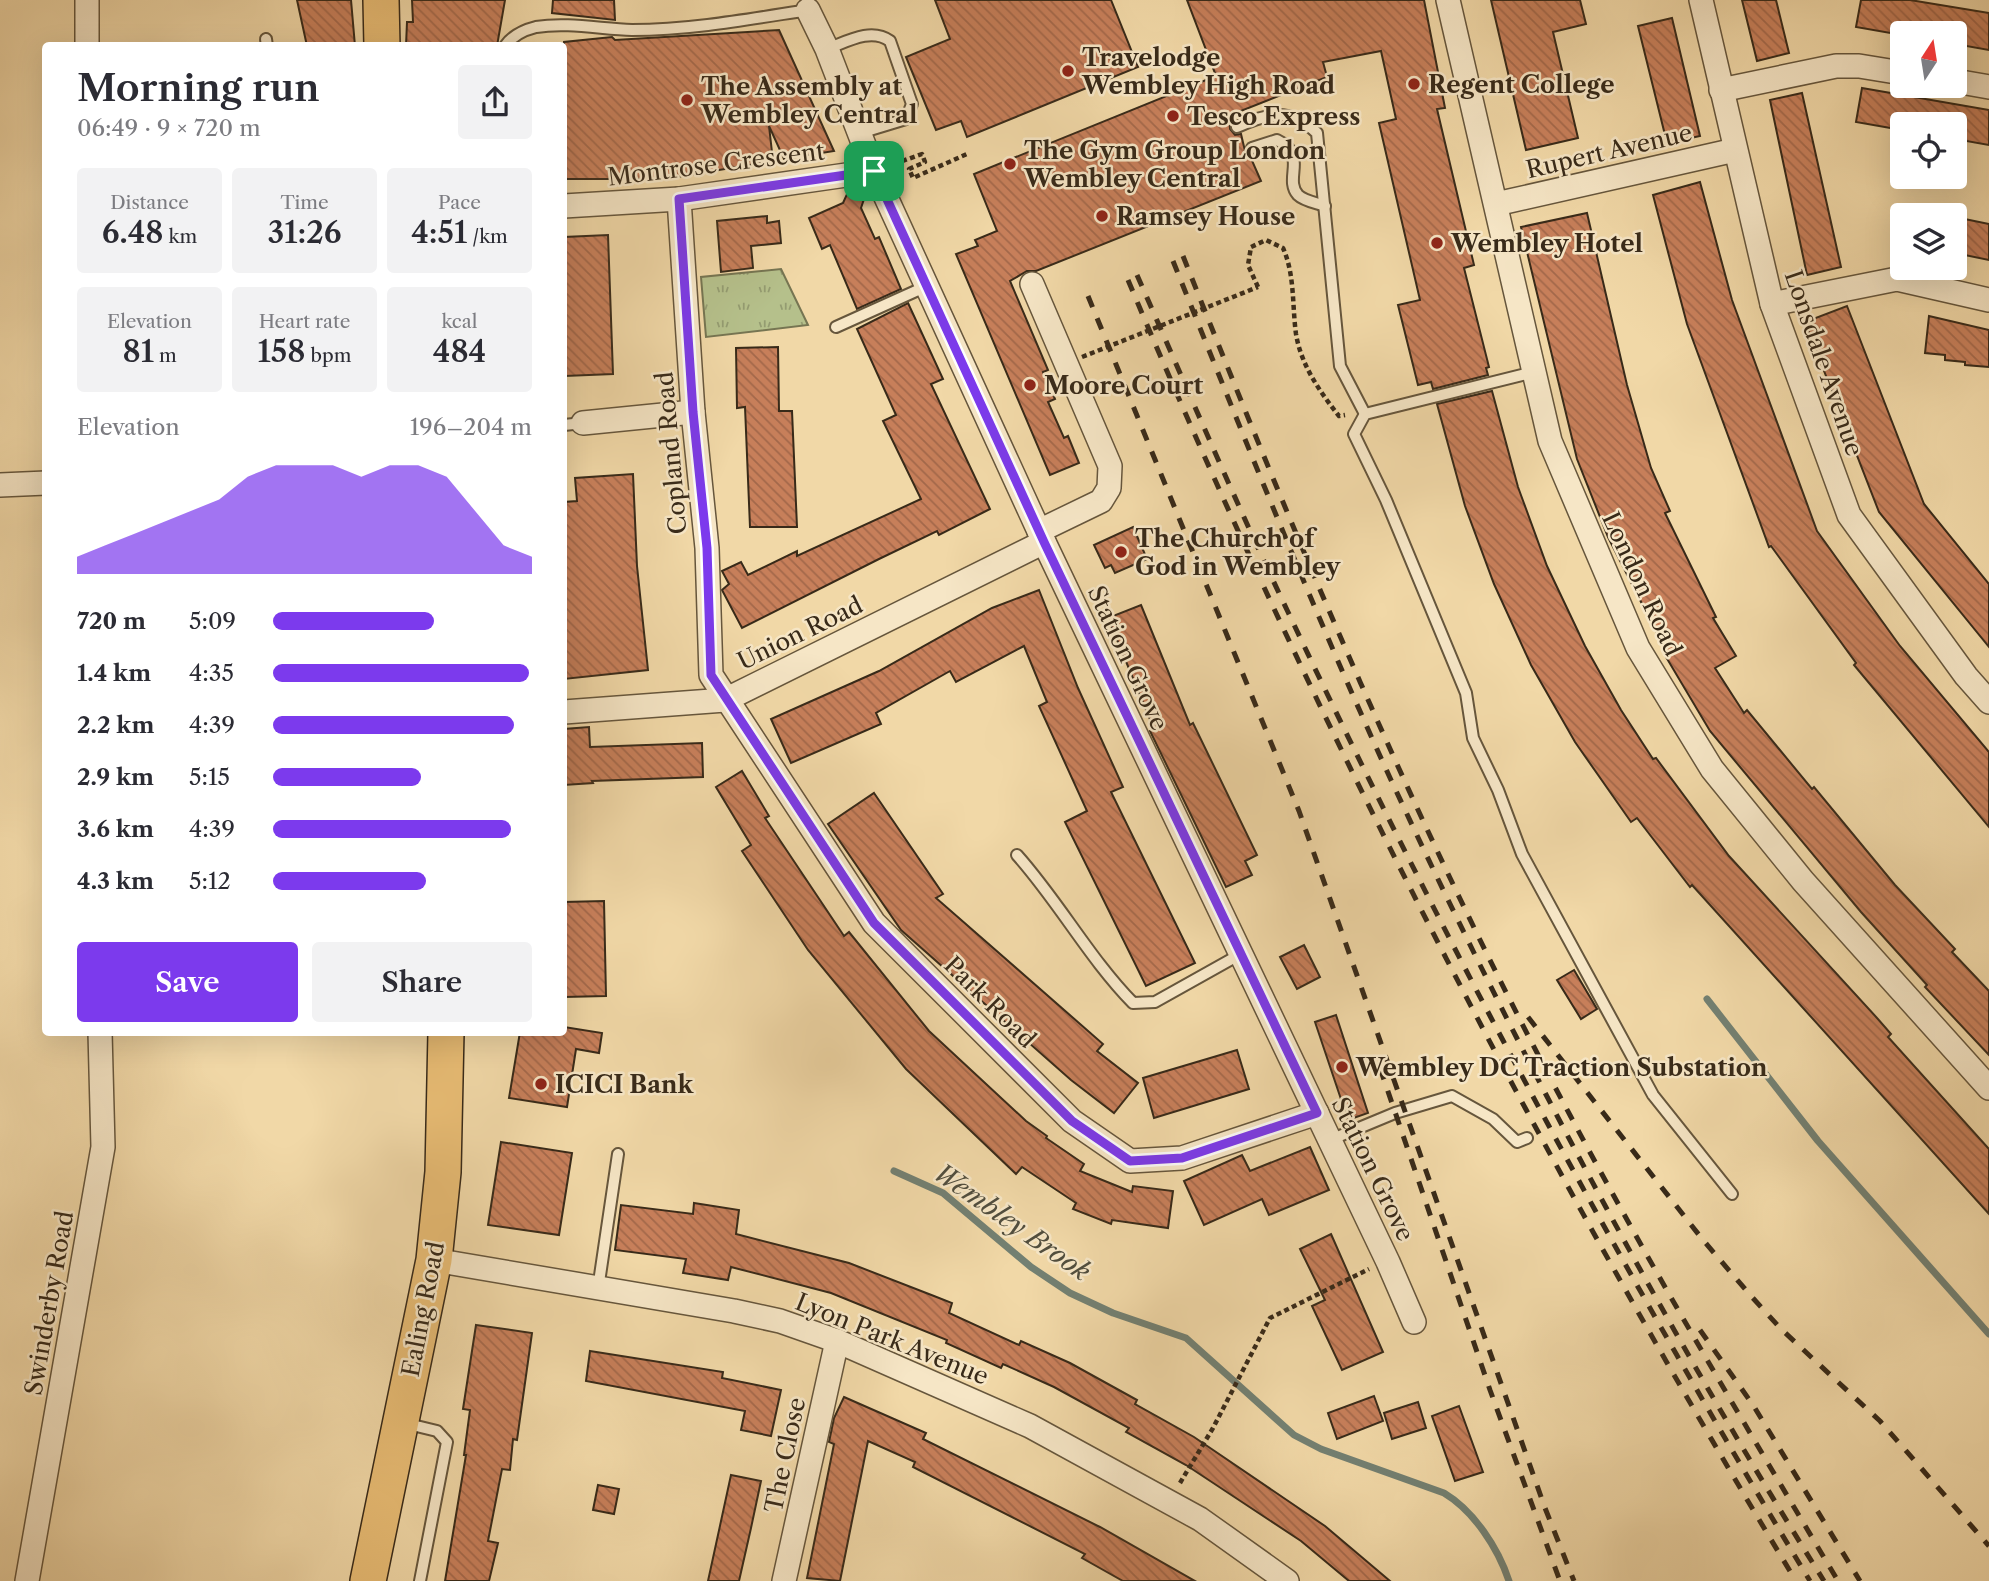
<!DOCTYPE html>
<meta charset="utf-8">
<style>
body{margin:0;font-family:"Libre Caslon Text",serif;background:#f2f2f3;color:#2b2b33;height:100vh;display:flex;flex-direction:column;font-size:26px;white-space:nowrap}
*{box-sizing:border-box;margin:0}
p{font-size:23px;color:#7c7c81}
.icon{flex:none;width:38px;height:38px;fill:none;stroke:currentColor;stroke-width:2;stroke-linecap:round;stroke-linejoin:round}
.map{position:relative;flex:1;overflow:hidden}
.sheet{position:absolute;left:42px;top:42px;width:525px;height:994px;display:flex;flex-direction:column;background:#fff;border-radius:7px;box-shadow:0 7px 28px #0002}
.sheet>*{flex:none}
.needle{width:46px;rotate:12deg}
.fabs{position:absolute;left:1890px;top:21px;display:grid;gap:14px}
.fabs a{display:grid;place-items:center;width:77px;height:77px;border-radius:7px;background:#fff;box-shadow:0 7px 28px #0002;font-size:35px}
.pin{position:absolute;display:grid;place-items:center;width:60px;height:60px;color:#fff;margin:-30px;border-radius:14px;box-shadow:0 4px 10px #0006}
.round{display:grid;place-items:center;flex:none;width:74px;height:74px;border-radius:7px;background:#f2f2f3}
.headline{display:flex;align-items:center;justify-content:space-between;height:119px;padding:0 35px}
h1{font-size:38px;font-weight:600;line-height:52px}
.stats{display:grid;grid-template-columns:repeat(3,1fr);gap:10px;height:119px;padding:7px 35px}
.stats div{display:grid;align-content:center;border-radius:7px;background:#f2f2f3;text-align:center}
.stats b{font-size:30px;font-weight:600}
.stats small{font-size:19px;font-weight:400}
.stats p{font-size:19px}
.chart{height:196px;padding:14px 35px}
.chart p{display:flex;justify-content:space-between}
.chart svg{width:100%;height:126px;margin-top:7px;fill:#7c3aed;opacity:.7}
.action{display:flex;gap:14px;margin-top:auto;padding:14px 35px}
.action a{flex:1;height:80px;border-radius:7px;background:#7c3aed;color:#fff;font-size:28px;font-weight:600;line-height:80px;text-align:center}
.action a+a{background:#f2f2f3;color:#2b2b33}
ul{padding:0 35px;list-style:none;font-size:23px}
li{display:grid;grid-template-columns:112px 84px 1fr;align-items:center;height:52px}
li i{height:18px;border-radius:9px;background:#7c3aed}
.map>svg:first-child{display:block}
.grass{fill:url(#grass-tufts);stroke:#767552;stroke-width:2}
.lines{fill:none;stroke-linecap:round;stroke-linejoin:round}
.stream{stroke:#738072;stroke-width:7}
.building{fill:url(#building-back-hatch);stroke:#382a19;stroke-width:2}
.service-casing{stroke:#66563c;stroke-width:14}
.minor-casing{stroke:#66563c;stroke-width:26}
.primary-casing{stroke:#382a19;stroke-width:38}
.path{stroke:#382a19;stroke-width:4.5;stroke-dasharray:5 3.5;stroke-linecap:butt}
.service{stroke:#f6e6c6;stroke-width:10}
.minor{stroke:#f6e6c6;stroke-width:23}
.primary{stroke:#e8bc74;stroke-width:35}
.rail{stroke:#382a19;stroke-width:5;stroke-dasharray:12 12;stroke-linecap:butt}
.path-bridge{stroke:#382a19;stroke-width:4.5;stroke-dasharray:5 3.5;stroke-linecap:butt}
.route-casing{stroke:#fff;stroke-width:14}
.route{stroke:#7c3aed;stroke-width:9}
.poi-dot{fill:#8f2418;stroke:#f6e6c6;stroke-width:2.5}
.labels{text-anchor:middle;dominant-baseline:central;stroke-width:5;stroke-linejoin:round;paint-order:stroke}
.poi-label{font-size:24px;font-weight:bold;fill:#382a19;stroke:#f6e6c6;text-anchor:start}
.street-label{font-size:24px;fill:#382a19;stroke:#f6e6c6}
.water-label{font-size:26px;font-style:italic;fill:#514e3e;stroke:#f6e6c6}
</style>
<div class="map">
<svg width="1989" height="1581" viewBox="0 0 1989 1581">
<defs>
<pattern id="grass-tufts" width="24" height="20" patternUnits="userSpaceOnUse" patternTransform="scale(1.75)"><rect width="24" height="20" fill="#b5c08b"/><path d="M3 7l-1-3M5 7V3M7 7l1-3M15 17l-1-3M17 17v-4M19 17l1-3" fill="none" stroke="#949c71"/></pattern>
<pattern id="building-back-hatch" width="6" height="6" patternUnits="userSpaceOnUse" patternTransform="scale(1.75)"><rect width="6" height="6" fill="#c77f5a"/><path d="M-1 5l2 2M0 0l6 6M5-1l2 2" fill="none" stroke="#a3684a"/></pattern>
</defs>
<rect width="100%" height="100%" fill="#f1d8a7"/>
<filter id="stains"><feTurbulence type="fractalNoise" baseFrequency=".00286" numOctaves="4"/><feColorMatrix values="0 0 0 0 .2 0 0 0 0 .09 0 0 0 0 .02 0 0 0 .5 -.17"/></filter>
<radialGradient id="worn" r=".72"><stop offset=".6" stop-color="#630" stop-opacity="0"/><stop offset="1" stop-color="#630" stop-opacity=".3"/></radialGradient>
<path class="grass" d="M 781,269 L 808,325 L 706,337 L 701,277 Z"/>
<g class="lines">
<g class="stream">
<path d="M 1707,999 L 1818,1141 L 1989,1334"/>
<path d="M 894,1171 L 943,1193 L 1031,1267 L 1070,1293 L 1113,1313 L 1186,1338 L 1294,1435 L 1321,1449 L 1444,1493 C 1474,1511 1498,1548 1509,1581"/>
</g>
</g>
<g class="building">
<path d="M 297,0 L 351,0 L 355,46 L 307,46 Z"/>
<path d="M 412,0 L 505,0 L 497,46 L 406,46 L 407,22 L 413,22 Z"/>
<path d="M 553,0 L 614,0 L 615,20 L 552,13 Z"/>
<path d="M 935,0 L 1111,0 L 1138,67 L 967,137 L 961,121 L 936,130 L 906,57 L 950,39 Z"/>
<path d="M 1187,0 L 1424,0 L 1445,108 L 1437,109 L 1474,265 L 1464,268 L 1489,367 L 1486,368 L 1488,375 L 1433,389 L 1431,382 L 1418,385 L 1398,305 L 1420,300 L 1379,123 L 1396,119 L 1381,51 L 1323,62 L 1327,77 L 1233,114 L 1235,119 L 1230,123 L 1230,129 L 1235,135 L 1241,134 L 1245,151 L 1250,156 L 1261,181 L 1036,271 L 1027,271 L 1010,281 L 1048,370 L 1043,372 L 1055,399 L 1048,402 L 1064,438 L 1068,436 L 1079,463 L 1050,475 L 956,254 L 978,246 L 975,240 L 997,231 L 974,174 L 1216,76 Z"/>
<path d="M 1491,0 L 1580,0 L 1586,24 L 1553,32 L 1578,138 L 1526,150 Z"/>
<path d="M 1742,0 L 1776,0 L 1789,53 L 1757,61 Z"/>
<path d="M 1861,0 L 1910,0 L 1989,13 L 1989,50 L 1955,44 L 1955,33 L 1902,35 L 1856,27 Z"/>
<path d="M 1672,18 L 1700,136 L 1667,143 L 1638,26 Z"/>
<path d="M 779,30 L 834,151 L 784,159 L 769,126 L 773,161 L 665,179 L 564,179 L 564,42 L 612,37 L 615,40 Z"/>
<path d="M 1862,88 L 1989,110 L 1989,145 L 1955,139 L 1955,124 L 1902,124 L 1902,130 L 1856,122 Z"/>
<path d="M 1802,93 L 1841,267 L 1807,275 L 1770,100 Z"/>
<path d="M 1700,182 L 1732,300 L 1817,531 L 1900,646 L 1989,752 L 1989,827 L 1854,665 L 1856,663 L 1771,546 L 1769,547 L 1687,324 L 1653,195 Z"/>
<path d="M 848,192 L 864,199 L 861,208 L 875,239 L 879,237 L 901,289 L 857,309 L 830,245 L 822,249 L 809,218 L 843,203 Z"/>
<path d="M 1587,213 L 1627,385 L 1651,468 L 1670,511 L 1665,513 L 1716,617 L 1713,618 L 1736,656 L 1715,668 L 1744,713 L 1747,710 L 1812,789 L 1814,787 L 1895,885 L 1955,949 L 1952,952 L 1989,991 L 1989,1055 L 1925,987 L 1927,985 L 1861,912 L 1710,731 L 1666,657 L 1668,655 L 1608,537 L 1577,459 L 1521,227 Z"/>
<path d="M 767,216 L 767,223 L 779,221 L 781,243 L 751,246 L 753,268 L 721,272 L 717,221 Z"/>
<path d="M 1955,217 L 1989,224 L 1989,260 L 1955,253 Z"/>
<path d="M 608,235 L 613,374 L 565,376 L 564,237 Z"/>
<path d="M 908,303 L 943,379 L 931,384 L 990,509 L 939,535 L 937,531 L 879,559 L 742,628 L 722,590 L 729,584 L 722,571 L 741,562 L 748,575 L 797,551 L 797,556 L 921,499 L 883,421 L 896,415 L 857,329 Z"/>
<path d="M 1847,306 L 1924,504 L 1989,584 L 1989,647 L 1879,512 L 1805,322 Z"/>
<path d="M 1929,316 L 1989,330 L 1989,367 L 1965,365 L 1965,362 L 1945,360 L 1945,355 L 1925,353 Z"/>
<path d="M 778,347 L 779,411 L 792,411 L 797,527 L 750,527 L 745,407 L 737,408 L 736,348 Z"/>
<path d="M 1492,391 L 1518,487 L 1547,566 L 1585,646 L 1621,710 L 1653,759 L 1656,758 L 1729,856 L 1877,1018 L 1891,1034 L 1888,1037 L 1989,1149 L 1989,1214 L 1692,885 L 1690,887 L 1637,818 L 1631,822 L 1575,742 L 1531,665 L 1494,584 L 1465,506 L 1437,404 Z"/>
<path d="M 633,474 L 637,566 L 648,670 L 564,679 L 564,502 L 577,501 L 575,478 Z"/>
<path d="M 1133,527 L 1147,559 L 1115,573 L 1111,565 L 1105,568 L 1094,545 Z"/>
<path d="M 1039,590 L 1078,688 L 1123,787 L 1111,792 L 1195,963 L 1146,986 L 1065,822 L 1087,811 L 1039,706 L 1047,702 L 1024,646 L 956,682 L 950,671 L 876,713 L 881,724 L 791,763 L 771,719 L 879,671 L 992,608 Z"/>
<path d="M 1141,605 L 1190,725 L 1193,723 L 1257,855 L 1245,861 L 1252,875 L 1226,887 L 1150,731 L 1154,729 L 1108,618 Z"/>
<path d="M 589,727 L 590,747 L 702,743 L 703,777 L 592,781 L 593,783 L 564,785 L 564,729 Z"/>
<path d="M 742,771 L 769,816 L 765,818 L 844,936 L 849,932 L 929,1031 L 1026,1121 L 1047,1136 L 1046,1138 L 1084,1164 L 1080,1171 L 1132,1192 L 1133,1186 L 1173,1191 L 1168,1228 L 1112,1220 L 1111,1224 L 1073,1209 L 1076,1203 L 1022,1167 L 1016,1174 L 906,1069 L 808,950 L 742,851 L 751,845 L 716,787 Z"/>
<path d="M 874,793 L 943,894 L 936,898 L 1103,1044 L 1097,1051 L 1138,1083 L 1114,1113 L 1071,1080 L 901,930 L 828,824 Z"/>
<path d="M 604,901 L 606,996 L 564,997 L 564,902 Z"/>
<path d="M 1304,945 L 1320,977 L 1297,989 L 1280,957 Z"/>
<path d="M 1574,970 L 1597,1009 L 1581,1019 L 1557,980 Z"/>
<path d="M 1336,1015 L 1368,1113 L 1348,1120 L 1315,1022 Z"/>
<path d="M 564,1027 L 602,1033 L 599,1053 L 576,1049 L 567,1107 L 509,1098 L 520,1032 L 564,1032 Z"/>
<path d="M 1237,1050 L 1249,1089 L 1154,1118 L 1143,1078 Z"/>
<path d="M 501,1142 L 572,1153 L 559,1235 L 488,1225 Z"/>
<path d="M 1310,1147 L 1329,1190 L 1269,1215 L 1262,1199 L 1204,1225 L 1184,1181 L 1242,1155 L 1250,1171 Z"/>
<path d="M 694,1203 L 739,1210 L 736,1234 L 849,1263 L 934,1296 L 952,1303 L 949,1313 L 1019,1345 L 1021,1341 L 1070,1363 L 1137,1400 L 1135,1404 L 1194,1437 L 1325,1526 L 1390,1581 L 1349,1581 L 1301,1541 L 1186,1465 L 1126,1432 L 1129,1428 L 1054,1387 L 1003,1364 L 1001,1368 L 946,1343 L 947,1340 L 831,1293 L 731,1267 L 728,1280 L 683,1273 L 686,1259 L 615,1250 L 621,1205 L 693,1214 Z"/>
<path d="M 1331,1234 L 1383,1352 L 1342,1370 L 1312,1306 L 1325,1300 L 1300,1249 Z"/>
<path d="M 476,1325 L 532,1333 L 517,1440 L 513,1439 L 510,1470 L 502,1469 L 488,1541 L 498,1543 L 489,1581 L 445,1581 L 466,1455 L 464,1455 L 470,1410 L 463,1409 Z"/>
<path d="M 590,1351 L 723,1372 L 722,1378 L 781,1390 L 771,1436 L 741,1430 L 745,1411 L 586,1381 Z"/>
<path d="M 1374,1396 L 1383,1421 L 1337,1439 L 1328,1413 Z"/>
<path d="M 844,1397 L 926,1433 L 923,1439 L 1100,1527 L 1195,1581 L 1123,1581 L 1082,1558 L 1085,1554 L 913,1467 L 915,1462 L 868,1441 L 840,1581 L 807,1578 L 834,1444 L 829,1442 L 834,1418 Z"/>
<path d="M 1418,1402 L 1426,1428 L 1392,1439 L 1384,1413 Z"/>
<path d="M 1459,1406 L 1483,1472 L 1455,1481 L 1432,1416 Z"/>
<path d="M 731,1475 L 761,1481 L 751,1528 L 739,1581 L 708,1581 Z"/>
<path d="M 598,1485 L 619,1489 L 614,1514 L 593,1510 Z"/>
</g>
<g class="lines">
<g class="service-casing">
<g id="service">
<path d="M 266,39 L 267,46"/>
<path d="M 505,46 C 512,36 524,30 536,27 C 567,22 601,29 632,30 C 691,30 750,19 808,10"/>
<path d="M 827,49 C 846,42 871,27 890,41 L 912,104 L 906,119 L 860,133"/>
<path d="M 1237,127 C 1269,113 1289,107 1317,133 L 1340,366 L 1365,414"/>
<path d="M 1252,148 L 1277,140 C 1309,155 1283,178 1298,195 C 1304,201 1317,203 1325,206"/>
<path d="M 836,327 L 927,286"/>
<path d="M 1534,372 L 1365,414 L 1354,434 L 1386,500 L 1466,693 L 1473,738 L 1498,790 L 1522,854 L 1653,1095 L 1732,1194"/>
<path d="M 564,425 L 583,423"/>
<path d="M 1017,855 C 1059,902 1089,958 1133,1003 L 1155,1002 L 1239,955"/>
<path d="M 1330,1140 L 1395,1113 L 1452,1096 L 1493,1119 L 1517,1142 L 1527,1138"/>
<path d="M 598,1289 L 618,1154"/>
<path d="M 404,1423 L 437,1431 L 447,1442 L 420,1581"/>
</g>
</g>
<g class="minor-casing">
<g id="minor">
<path d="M 1448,0 L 1550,441 L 1638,648 L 1712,769 L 1803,881 L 1989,1088"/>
<path d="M 1701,0 L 1772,304 L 1849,515 L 1966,676 L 1989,702"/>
<path d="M 808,10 L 827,49 L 874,171 L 1044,542 L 1388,1262 L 1414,1322"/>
<path d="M 87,46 L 87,0"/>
<path d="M 1955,81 L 1989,87"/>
<path d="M 1721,90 L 1836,66 L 1859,66 L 1902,73"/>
<path d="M 679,199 L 693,412 L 707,548 L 711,675 L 874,923 L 1072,1121 L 1130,1161 L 1182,1158 L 1317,1113"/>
<path d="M 1496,204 L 1735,150"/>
<path d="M 564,206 L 679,199 L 874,171"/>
<path d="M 1032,284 L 1110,466 L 1109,488 L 1101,501 L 1039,531"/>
<path d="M 1772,304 L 1897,279 L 1989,300"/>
<path d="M 583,423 L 693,412"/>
<path d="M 0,485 L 46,483"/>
<path d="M 564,712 L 725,700 L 1044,542"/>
<path d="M 434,1260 L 734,1311 L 780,1321 L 837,1341 L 1030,1426 L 1200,1519 L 1287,1581"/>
<path d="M 27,1581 L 103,1147 L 100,1032"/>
<path d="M 784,1581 L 837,1341"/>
</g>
</g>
<g class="primary-casing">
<g id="primary">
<path d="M 381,0 L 382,46"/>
<path d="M 368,1581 L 434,1260 L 443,1172 L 446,1032"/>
</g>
</g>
<g class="path">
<path d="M 894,164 L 922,154 L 925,162 L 909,169 L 913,178 L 967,154"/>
<path d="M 1258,287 L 1248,265 L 1251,247 L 1266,240 L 1283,248 C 1295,275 1292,305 1296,334 C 1301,365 1320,392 1339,416 L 1345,415"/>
<path d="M 1180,1483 L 1213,1428 L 1270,1318 L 1369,1269"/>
</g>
<use href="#service" class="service"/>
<use href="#minor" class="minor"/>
<use href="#primary" class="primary"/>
<g class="rail">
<path d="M 1183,256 C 1299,548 1422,840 1571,1117 C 1655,1275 1747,1428 1838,1581"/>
<path d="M 1173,261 C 1243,435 1313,610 1391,780 C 1519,1055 1663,1324 1824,1581"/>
<path d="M 1137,275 C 1187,388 1235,501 1288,612 C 1445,944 1620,1267 1810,1581"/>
<path d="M 1128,280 C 1317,729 1543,1164 1796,1581"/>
<path d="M 1088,296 L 1299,811 L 1545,1508 L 1574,1581"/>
<path d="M 1528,1017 L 1703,1240 L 1751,1296 L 1781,1329 L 1880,1421 L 1989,1546"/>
<path d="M 1380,1068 L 1490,1390 L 1560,1581"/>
<path d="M 1700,1330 L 1753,1405 L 1860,1581"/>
</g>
<path class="path-bridge" d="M 1082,357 L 1258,287"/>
</g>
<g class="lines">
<g class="route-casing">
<path id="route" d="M 874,171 L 1044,542 L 1317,1113 L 1182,1158 L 1130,1161 L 1072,1121 L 874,923 L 711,675 L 707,548 L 693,412 L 679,199 Z"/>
</g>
<use href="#route" class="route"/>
</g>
<g class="poi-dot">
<circle cx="1068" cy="71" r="7"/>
<circle cx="1414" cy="84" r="7"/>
<circle cx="687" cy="100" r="7"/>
<circle cx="1173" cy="116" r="7"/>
<circle cx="1010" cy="164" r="7"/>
<circle cx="1102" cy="216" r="7"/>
<circle cx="1437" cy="243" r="7"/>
<circle cx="1030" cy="385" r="7"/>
<circle cx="1121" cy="552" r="7"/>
<circle cx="1342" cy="1067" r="7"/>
<circle cx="541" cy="1084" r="7"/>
</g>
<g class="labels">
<g class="poi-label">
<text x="1082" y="57">Travelodge<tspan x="1082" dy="28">Wembley High Road</tspan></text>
<text x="1428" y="84">Regent College</text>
<text x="701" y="86">The Assembly at<tspan x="701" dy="28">Wembley Central</tspan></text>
<text x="1187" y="116">Tesco Express</text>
<text x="1024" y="150">The Gym Group London<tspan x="1024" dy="28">Wembley Central</tspan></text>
<text x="1116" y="216">Ramsey House</text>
<text x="1451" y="243">Wembley Hotel</text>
<text x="1044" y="385">Moore Court</text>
<text x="1135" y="538">The Church of<tspan x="1135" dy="28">God in Wembley</tspan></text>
<text x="1356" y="1067">Wembley DC Traction Substation</text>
<text x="555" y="1084">ICICI Bank</text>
</g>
<g class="street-label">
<text transform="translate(1609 151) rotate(-13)">Rupert Avenue</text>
<text transform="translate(716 164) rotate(-7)">Montrose Crescent</text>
<text transform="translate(1824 363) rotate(71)">Lonsdale Avenue</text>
<text transform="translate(671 453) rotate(-95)">Copland Road</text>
<text transform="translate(1642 584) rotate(65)">London Road</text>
<text transform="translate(800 633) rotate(-26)">Union Road</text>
<text transform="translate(1128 658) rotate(65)">Station Grove</text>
<text transform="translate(990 1002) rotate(45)">Park Road</text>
<text transform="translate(1373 1169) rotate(64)">Station Grove</text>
<text transform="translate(49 1303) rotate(-80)">Swinderby Road</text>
<text transform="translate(423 1309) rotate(-79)">Ealing Road</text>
<text transform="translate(892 1339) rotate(22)">Lyon Park Avenue</text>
<text transform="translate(785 1455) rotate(-78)">The Close</text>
</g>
<g class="water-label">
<text transform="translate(1012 1222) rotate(35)">Wembley Brook</text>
</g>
</g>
<rect width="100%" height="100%" filter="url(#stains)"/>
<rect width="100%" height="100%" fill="url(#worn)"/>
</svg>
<div class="fabs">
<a><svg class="needle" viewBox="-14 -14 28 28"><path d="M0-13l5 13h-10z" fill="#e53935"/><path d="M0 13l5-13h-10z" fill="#7c7c81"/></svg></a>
<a><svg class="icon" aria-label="locate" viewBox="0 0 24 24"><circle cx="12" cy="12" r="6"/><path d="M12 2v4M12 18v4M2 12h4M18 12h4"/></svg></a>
<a><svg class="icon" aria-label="layers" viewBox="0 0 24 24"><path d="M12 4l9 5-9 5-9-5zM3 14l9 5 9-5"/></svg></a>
</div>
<div class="pin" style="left:874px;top:171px;background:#1e9e55"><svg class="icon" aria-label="arrive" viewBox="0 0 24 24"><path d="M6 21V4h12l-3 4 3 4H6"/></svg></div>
<section class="sheet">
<div class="headline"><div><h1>Morning run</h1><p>06:49 · 9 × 720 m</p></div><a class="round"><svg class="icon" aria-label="share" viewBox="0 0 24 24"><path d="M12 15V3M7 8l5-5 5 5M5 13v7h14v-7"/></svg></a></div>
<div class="stats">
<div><p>Distance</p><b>6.48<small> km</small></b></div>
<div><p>Time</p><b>31:26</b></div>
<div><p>Pace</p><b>4:51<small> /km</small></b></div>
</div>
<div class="stats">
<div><p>Elevation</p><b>81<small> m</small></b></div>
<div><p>Heart rate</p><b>158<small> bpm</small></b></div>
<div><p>kcal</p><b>484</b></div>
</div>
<div class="chart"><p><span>Elevation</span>196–204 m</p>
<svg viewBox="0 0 160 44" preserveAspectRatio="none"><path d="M0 44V38L10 34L20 30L30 26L40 22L50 18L60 10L70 6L80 6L90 6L100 10L110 6L120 6L130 10L140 22L150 34L160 38V44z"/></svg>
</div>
<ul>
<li><b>720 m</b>5:09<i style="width:62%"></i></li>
<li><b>1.4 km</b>4:35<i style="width:99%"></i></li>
<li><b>2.2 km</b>4:39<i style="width:93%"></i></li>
<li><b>2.9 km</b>5:15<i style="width:57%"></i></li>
<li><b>3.6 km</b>4:39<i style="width:92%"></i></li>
<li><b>4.3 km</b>5:12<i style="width:59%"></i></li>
</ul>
<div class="action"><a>Save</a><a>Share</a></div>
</section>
</div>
